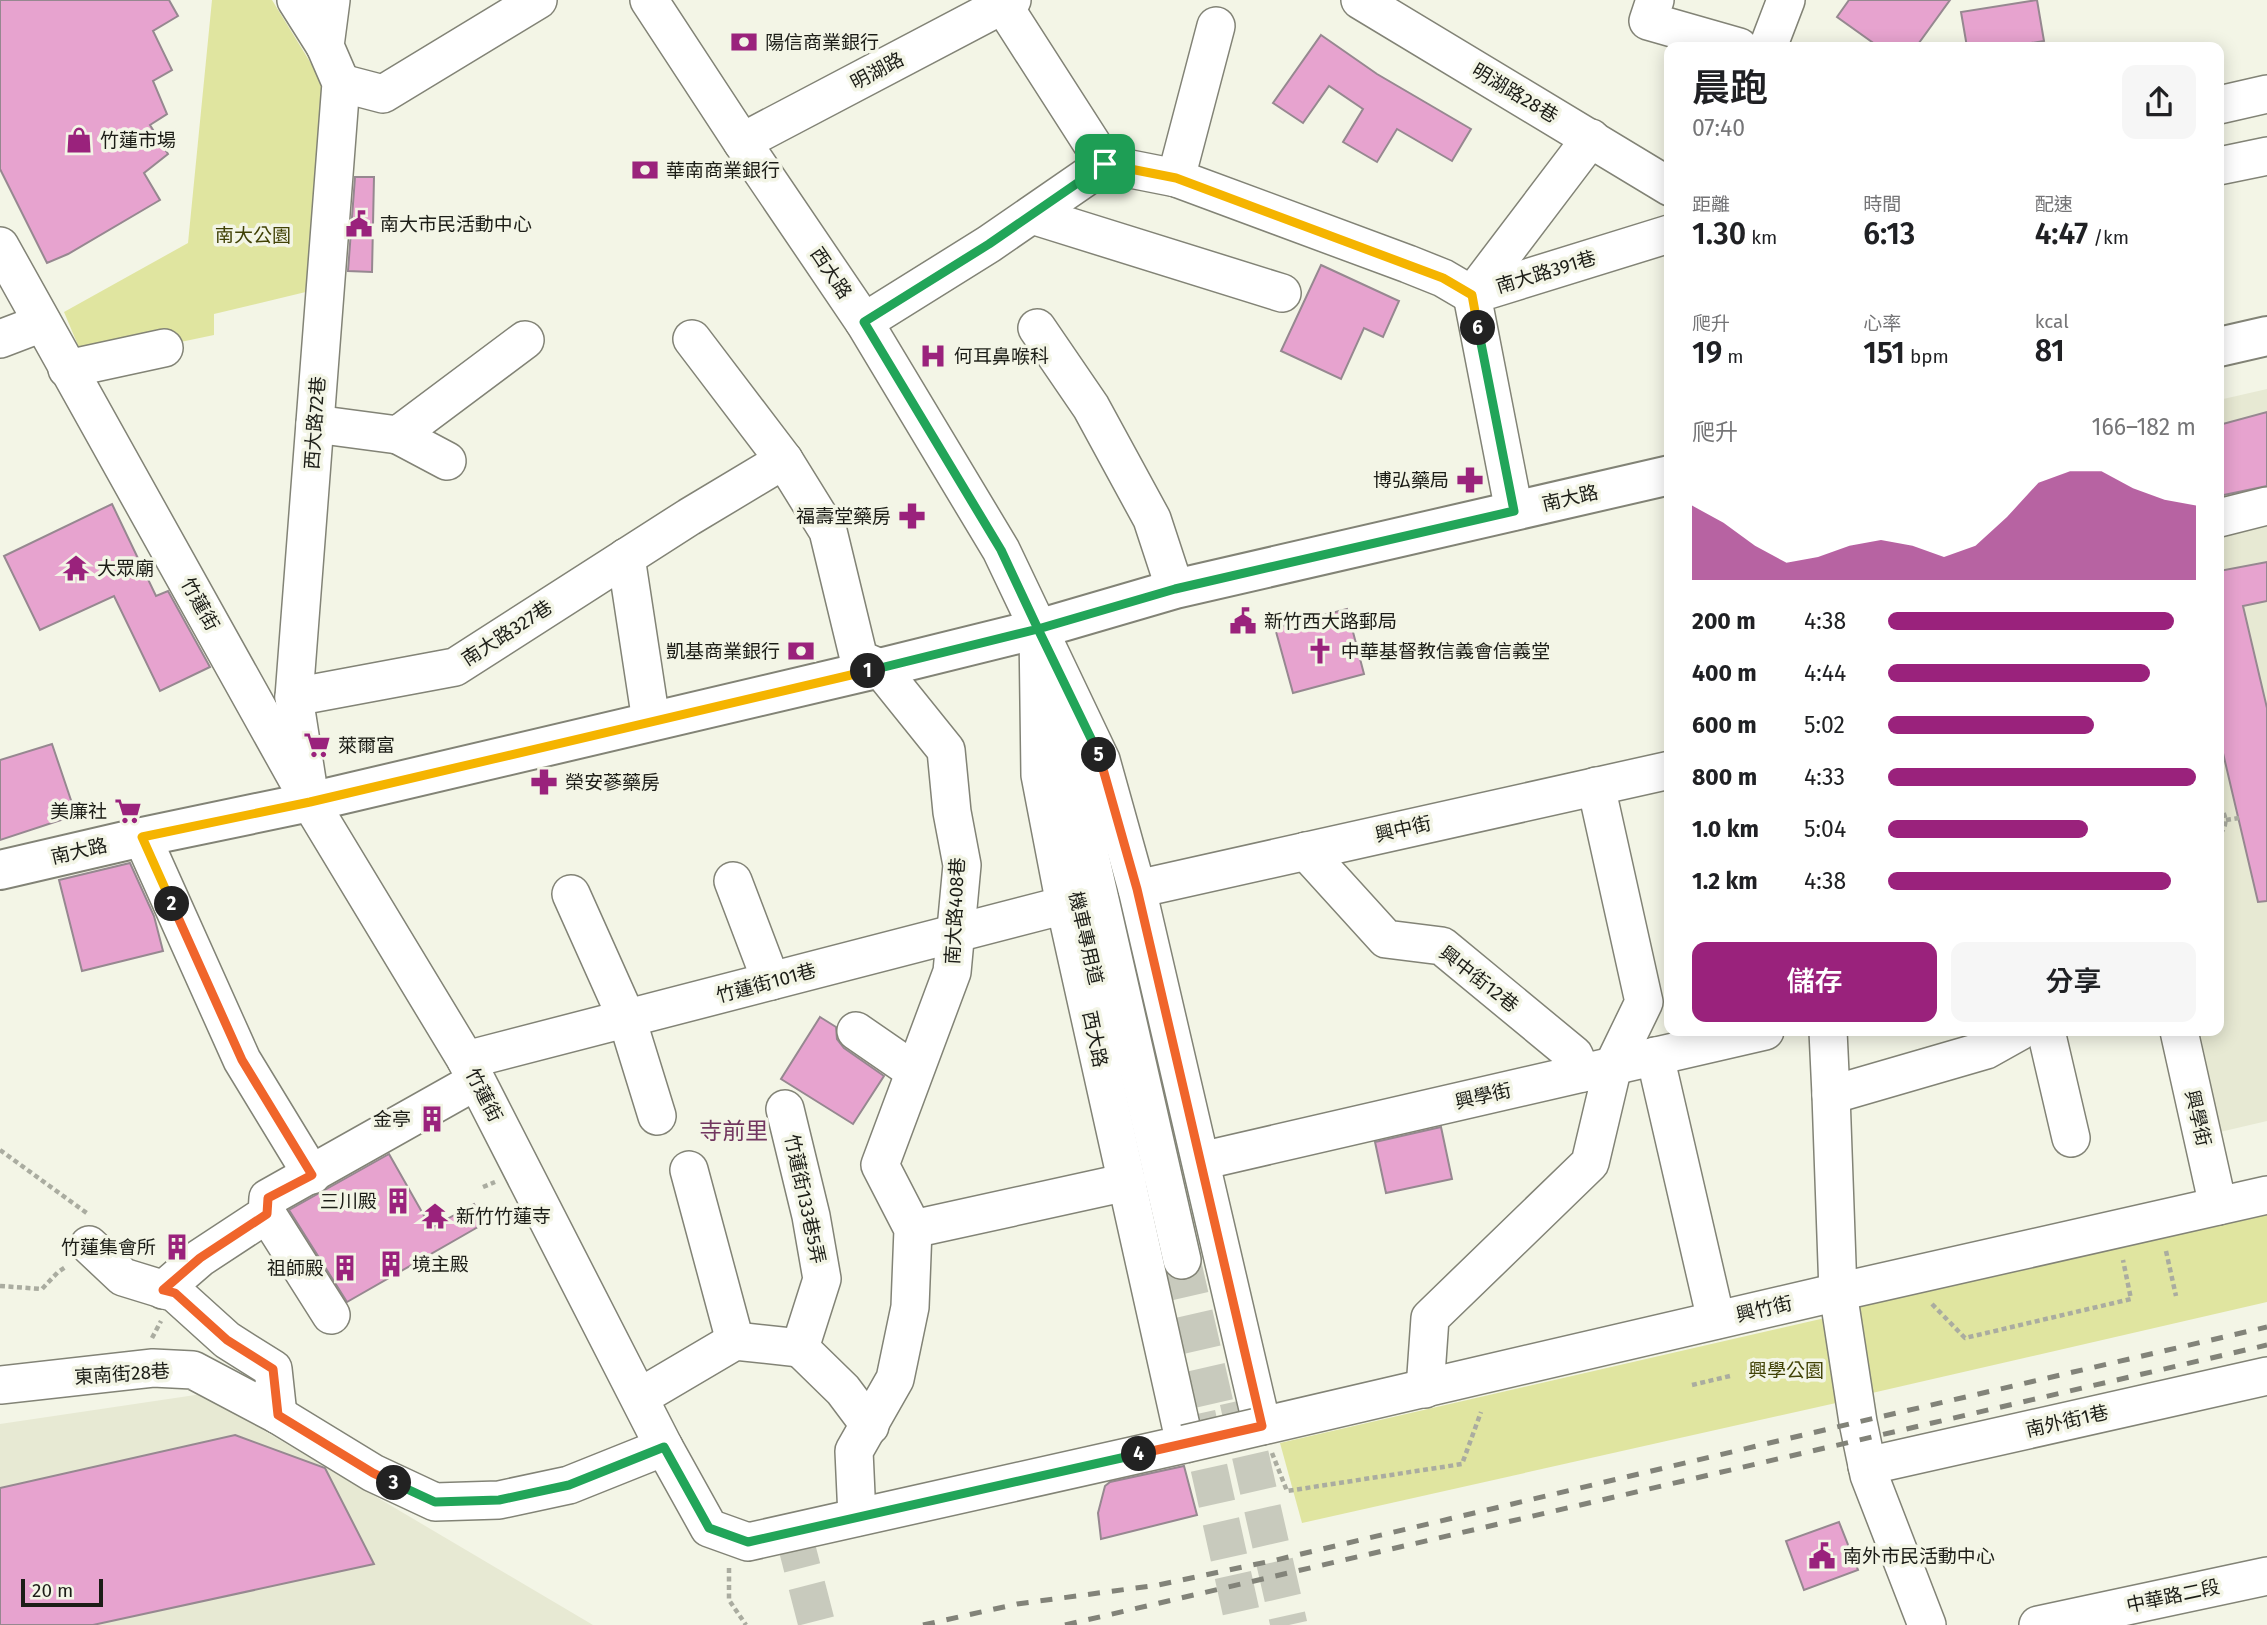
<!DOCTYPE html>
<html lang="zh-TW">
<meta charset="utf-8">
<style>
body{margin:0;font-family:"Fira Sans","Noto Sans TC",sans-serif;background:#f6f6f6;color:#202124;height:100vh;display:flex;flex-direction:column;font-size:26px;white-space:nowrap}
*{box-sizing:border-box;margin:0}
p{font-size:23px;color:#757577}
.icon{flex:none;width:38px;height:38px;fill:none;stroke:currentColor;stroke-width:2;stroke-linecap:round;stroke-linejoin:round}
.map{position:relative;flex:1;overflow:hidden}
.side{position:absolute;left:1664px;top:42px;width:560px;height:994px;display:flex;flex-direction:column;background:#fff;border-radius:14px;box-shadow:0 4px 18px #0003}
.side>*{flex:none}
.scale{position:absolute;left:21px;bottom:18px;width:82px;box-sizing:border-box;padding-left:7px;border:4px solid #1c1d17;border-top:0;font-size:19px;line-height:24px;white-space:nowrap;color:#1c1d17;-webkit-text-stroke:5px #f3f5e6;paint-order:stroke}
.pin{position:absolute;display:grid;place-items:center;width:60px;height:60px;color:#fff;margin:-30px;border-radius:14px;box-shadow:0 4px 10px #0006}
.km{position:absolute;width:35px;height:35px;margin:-18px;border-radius:50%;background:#222;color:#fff;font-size:19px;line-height:35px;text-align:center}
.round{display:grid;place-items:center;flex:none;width:74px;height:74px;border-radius:14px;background:#f6f6f6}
.head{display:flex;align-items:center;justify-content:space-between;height:119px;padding:0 28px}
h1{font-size:38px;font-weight:600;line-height:52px}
.stats{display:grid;grid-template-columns:repeat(3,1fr);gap:10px;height:119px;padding:7px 28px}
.stats div{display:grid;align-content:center}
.stats b{font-size:30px;font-weight:600}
.stats small{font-size:19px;font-weight:400}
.stats p{font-size:19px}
.chart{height:196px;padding:14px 28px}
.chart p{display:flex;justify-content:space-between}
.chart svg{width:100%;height:126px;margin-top:7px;fill:#9a227c;opacity:.7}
.button{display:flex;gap:14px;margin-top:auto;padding:14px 28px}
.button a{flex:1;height:80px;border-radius:14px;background:#9a227c;color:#fff;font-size:28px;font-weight:600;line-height:80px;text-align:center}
.button a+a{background:#f6f6f6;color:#202124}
ul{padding:0 28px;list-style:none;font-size:23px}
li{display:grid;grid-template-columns:112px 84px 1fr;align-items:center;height:52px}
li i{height:18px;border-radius:9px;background:#9a227c}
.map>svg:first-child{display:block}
.built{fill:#e7e9d3}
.green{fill:#e0e5a0}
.building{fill:#e7a3cf;stroke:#968890;stroke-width:2}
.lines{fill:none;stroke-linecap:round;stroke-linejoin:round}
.minor-tunnel{stroke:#c8cabd;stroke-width:37;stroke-dasharray:37 18;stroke-linecap:butt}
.minor-casing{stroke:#828376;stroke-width:40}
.major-casing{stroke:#828376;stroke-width:42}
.path{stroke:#aaaca0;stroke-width:4.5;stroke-dasharray:5 3.5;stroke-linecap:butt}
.minor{stroke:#fff;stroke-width:37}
.major{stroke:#fff;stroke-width:38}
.rail{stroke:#828379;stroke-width:5;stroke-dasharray:12 12;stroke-linecap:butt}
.minor-bridge-casing{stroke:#828376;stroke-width:40;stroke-linecap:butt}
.minor-bridge{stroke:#fff;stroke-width:37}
.split-1-casing{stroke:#fff;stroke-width:14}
.split-2-casing{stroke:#fff;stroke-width:14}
.split-3-casing{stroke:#fff;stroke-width:14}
.split-4-casing{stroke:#fff;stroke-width:14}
.split-5-casing{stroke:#fff;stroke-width:14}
.split-6-casing{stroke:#fff;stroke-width:14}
.split-7-casing{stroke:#fff;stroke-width:14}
.split-1{stroke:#22a559;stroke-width:9}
.split-2{stroke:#f5b400;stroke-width:9}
.split-3{stroke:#f0652b;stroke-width:9}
.split-4{stroke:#22a559;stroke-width:9}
.split-5{stroke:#f0652b;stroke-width:9}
.split-6{stroke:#22a559;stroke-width:9}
.split-7{stroke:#f5b400;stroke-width:9}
.labels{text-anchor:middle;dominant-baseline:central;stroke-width:7;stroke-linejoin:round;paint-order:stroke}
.poi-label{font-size:19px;fill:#1c1d17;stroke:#f3f5e6;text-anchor:start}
.street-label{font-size:19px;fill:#1c1d17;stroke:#f3f5e6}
.park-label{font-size:19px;fill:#414206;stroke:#f3f5e6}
.quarter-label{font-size:23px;fill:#72365f;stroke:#f3f5e6}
</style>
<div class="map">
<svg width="2267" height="1625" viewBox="0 0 2267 1625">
<rect width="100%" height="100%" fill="#f3f5e6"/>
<g class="built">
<path d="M 2267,389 L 2267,1121 L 2220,1132 L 2200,1031 L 2219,1031 L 2219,400 Z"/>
<path d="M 202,1394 L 593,1625 L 0,1625 L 0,1424 Z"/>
</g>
<g class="green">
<path d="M 212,0 L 272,0 L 323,83 L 314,290 L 214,314 L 214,335 L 85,362 L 64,312 L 188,243 Z"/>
<path d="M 2267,1213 L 2267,1302 L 1872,1393 L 1854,1306 Z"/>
<path d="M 1825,1318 L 1836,1403 L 1302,1523 L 1280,1443 Z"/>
</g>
<g class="building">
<path d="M 0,0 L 169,0 L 178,16 L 153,31 L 172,70 L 153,81 L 167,114 L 150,125 L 168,154 L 144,173 L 160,200 L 68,254 L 47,263 L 0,169 Z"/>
<path d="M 1849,0 L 1950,0 L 1916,47 L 1879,47 L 1837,17 Z"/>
<path d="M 2037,0 L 2044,41 L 2006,47 L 1967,47 L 1961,12 Z"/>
<path d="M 1321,35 L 1377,74 L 1471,129 L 1452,161 L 1397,129 L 1377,162 L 1343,142 L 1363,109 L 1329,86 L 1303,123 L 1273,103 Z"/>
<path d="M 355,177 L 374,177 L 372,272 L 348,271 Z"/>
<path d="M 1321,265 L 1399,301 L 1383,337 L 1364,328 L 1341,379 L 1281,351 Z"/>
<path d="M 2267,412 L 2267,486 L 2219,496 L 2219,425 Z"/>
<path d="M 112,504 L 156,596 L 168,591 L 210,667 L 160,691 L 114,596 L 40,630 L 4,556 Z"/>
<path d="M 2267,562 L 2267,601 L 2243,606 L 2267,708 L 2267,901 L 2258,902 L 2219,736 L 2219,571 Z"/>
<path d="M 1347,609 L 1364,674 L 1293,693 L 1275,628 Z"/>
<path d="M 52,744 L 76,815 L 0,840 L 0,760 Z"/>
<path d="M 130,863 L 154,916 L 163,951 L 82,971 L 59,880 Z"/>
<path d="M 820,1017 L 836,1027 L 837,1039 L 844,1048 L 884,1076 L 853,1124 L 781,1079 Z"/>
<path d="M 1441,1127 L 1452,1179 L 1386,1193 L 1375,1142 Z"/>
<path d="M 389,1154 L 431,1228 L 474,1204 L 485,1223 L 347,1302 L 289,1210 Z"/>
<path d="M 172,1234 L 183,1245 L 168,1258 Z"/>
<path d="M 235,1435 L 325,1468 L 374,1564 L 93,1625 L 0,1625 L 0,1488 Z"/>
<path d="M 1184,1466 L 1197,1515 L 1101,1539 L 1098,1513 L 1105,1486 L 1110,1482 Z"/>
<path d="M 1839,1522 L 1858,1570 L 1804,1590 L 1786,1541 Z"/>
</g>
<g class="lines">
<g class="minor-tunnel">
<path d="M 1182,1260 L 1224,1443"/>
<path d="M 1238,1401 L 1289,1625"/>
<path d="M 1197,1414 L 1244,1625"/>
<path d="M 793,1532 L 817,1625"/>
</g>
<g class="minor-casing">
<g id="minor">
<path d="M 296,0 L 325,46"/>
<path d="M 649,0 L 742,142 L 864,322 L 1001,550 L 1101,760 L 1137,889 L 1262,1426 L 1838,1292 L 2267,1195"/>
<path d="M 1360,0 L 1670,187"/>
<path d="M 1655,0 L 1648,21 L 1739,47"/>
<path d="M 1003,5 L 1105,164"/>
<path d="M 1768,47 L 1786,0"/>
<path d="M 341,83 L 383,94 L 538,0"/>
<path d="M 2219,105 L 2267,94"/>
<path d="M 742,142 L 1012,0"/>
<path d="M 2219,166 L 2267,156"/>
<path d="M 1176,178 L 1216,26"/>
<path d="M 1032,215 L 1282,293"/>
<path d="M 0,246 L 310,802 L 466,1060 L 664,1447 L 709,1528 L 748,1542 L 1185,1444 L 1065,905 L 1040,775 L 1038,629"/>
<path d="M 864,322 L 989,244 L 1105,164 L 1176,178 L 1408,264 L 1443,278 L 1472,295 L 1591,138"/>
<path d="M 1037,328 L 1091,407 L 1152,519 L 1175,589"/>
<path d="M 0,339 L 42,323"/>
<path d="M 692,339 L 784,460 L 828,531 L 859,659 L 880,668 L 946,750 L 952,812 L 962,865 L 952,972 L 880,1165 L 913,1229 L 910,1307 L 895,1379 L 854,1451 L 857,1517"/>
<path d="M 67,369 L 164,348"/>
<path d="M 315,424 L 398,435 L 525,340"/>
<path d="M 398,435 L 447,461"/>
<path d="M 1514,511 L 1472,295 L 1669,234"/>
<path d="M 2219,518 L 2267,506"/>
<path d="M 626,557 L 651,721"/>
<path d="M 294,697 L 455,667 L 689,517 L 784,460"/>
<path d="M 1055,702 L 1182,1260"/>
<path d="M 307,780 L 294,697 L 341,83 L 325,46 L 331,0"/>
<path d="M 142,837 L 242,1060 L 312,1175"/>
<path d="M 1306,851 L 1386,939 L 1442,946 L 1574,1055 L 1582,1073"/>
<path d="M 733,881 L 771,981"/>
<path d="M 1137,889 L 1670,770"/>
<path d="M 571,894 L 627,1019 L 657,1116"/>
<path d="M 856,1031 L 914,1071"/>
<path d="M 1828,1031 L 1831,1095 L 1986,1050 L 2020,1031"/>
<path d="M 2046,1031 L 2071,1138"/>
<path d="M 2179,1031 L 2218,1206"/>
<path d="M 1655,1056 L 1716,1320"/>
<path d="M 466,1060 L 1065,905"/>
<path d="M 1831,1095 L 1838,1292 L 1858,1422 L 1869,1475 L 1927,1625"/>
<path d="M 785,1109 L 811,1216 L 822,1279 L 800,1348 L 843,1390 L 870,1426"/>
<path d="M 1201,1161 L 1765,1031"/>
<path d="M 689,1170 L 735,1341"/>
<path d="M 267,1214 L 331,1315"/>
<path d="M 913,1229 L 1127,1182"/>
<path d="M 89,1245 L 123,1277 L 175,1293 L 227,1340 L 273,1369 L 278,1415"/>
<path d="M 163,1290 L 200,1258 L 267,1214 L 268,1198 L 476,1081"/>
<path d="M 0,1385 L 153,1368 L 193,1370 L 278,1415 L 373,1473 L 435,1502 L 499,1500 L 569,1485 L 664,1447"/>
<path d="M 1425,1389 L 1430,1318 L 1590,1163 L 1613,1066 L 1644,1002 L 1596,786"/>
<path d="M 640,1397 L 735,1341 L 800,1348"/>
<path d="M 1867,1466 L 2267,1376"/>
<path d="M 2038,1625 L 2267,1576"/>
</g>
</g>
<g class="major-casing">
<g id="major">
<path d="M 2219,347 L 2267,336"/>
<path d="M 0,870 L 142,837 L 310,802 L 880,668 L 1038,629 L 1175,589 L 1670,475"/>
</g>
</g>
<g class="path">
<path d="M 2219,806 C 2227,815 2228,826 2219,835"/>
<path d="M 2226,820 L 2239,818"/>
<path d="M 0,1150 L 88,1214"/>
<path d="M 483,1187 L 495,1182"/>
<path d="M 2166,1251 L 2176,1296"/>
<path d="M 0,1286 L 42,1289 L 58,1272 L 67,1266"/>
<path d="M 1932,1304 L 1965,1338 L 2131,1299 L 2123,1260"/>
<path d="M 152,1338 L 161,1321"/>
<path d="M 1692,1385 L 1730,1376"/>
<path d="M 1272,1453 L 1287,1491 L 1462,1464 L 1481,1412"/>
<path d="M 729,1568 L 729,1600 L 746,1625"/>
</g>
<use href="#minor" class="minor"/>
<use href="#major" class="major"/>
<g class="rail">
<path d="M 923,1625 L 1017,1604 L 1158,1585 L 1276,1560 L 1858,1422 L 2267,1327"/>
<path d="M 1065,1625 L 2267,1345"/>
</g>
<g class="minor-bridge-casing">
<path id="minor-bridge" d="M 1185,1444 L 1262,1426"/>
</g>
<use href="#minor-bridge" class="minor-bridge"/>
</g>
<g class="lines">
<g class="split-1-casing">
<path id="split-1" d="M 868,671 L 1038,629 L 1001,550 L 864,322 L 989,244 L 1105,164"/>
</g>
<g class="split-2-casing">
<path id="split-2" d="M 172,904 L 142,837 L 310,802 L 868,671"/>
</g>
<g class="split-3-casing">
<path id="split-3" d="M 172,904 L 242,1060 L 312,1175 L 268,1198 L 267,1214 L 200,1258 L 163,1290 L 175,1293 L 227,1340 L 273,1369 L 278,1415 L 373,1473 L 394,1483"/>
</g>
<g class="split-4-casing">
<path id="split-4" d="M 394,1483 L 435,1502 L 499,1500 L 569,1485 L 664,1447 L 709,1528 L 748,1542 L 1139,1454"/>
</g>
<g class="split-5-casing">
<path id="split-5" d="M 1099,755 L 1137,889 L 1262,1426 L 1139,1454"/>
</g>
<g class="split-6-casing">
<path id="split-6" d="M 1099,755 L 1038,629 L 1175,589 L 1514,511 L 1478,328"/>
</g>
<g class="split-7-casing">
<path id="split-7" d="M 1105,164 L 1176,178 L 1443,278 L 1472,295 L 1478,328"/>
</g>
<use href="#split-1" class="split-1"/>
<use href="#split-2" class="split-2"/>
<use href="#split-3" class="split-3"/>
<use href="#split-4" class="split-4"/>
<use href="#split-5" class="split-5"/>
<use href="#split-6" class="split-6"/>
<use href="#split-7" class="split-7"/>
</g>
<defs>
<g id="bank-bare" transform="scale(2.1)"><path d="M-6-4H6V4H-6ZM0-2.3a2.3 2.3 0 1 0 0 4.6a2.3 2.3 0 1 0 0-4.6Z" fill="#9a227c" stroke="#f3f5e6" stroke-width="2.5" paint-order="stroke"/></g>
<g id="shop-bare" transform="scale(2.1)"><path d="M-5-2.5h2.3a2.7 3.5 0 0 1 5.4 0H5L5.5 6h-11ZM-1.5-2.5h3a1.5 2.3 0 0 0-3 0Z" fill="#9a227c" stroke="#f3f5e6" stroke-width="2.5" paint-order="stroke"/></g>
<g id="civic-bare" transform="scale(2.1)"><path d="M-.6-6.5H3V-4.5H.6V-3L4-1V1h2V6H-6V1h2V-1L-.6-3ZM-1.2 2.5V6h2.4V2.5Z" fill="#9a227c" stroke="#f3f5e6" stroke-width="2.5" paint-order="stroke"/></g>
<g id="hospital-bare" transform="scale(2.1)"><path d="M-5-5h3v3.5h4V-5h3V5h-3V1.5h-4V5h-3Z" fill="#9a227c" stroke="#f3f5e6" stroke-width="2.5" paint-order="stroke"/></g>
<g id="pharmacy-bare" transform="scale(2.1)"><path d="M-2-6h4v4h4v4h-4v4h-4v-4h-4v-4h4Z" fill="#9a227c" stroke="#f3f5e6" stroke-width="2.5" paint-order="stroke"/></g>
<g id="temple-bare" transform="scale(2.1)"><path d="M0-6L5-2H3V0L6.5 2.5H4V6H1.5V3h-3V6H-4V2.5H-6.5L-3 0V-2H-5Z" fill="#9a227c" stroke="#f3f5e6" stroke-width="2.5" paint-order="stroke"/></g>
<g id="church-bare" transform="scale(2.1)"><path d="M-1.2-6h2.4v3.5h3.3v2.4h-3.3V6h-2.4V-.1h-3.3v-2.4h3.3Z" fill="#9a227c" stroke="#f3f5e6" stroke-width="2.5" paint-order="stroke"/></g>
<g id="supermarket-bare" transform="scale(2.1)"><path d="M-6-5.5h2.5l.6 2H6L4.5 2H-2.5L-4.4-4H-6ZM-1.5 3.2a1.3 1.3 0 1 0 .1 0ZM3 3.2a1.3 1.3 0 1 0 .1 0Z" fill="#9a227c" stroke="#f3f5e6" stroke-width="2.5" paint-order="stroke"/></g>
<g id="building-bare" transform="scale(2.1)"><path d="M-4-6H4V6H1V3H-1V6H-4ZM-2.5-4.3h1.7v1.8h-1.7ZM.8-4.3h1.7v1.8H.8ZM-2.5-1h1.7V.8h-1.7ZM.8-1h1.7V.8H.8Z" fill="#9a227c" stroke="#f3f5e6" stroke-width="2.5" paint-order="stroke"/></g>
</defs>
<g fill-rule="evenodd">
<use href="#bank-bare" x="744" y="42"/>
<use href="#shop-bare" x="79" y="140"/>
<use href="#bank-bare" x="645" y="170"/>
<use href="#civic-bare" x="359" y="224"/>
<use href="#hospital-bare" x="933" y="356"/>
<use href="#pharmacy-bare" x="1470" y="480"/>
<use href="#pharmacy-bare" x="912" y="516"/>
<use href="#temple-bare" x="76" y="568"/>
<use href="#civic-bare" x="1243" y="621"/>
<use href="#bank-bare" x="801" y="651"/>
<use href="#church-bare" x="1320" y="651"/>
<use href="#supermarket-bare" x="317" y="745"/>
<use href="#pharmacy-bare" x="544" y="782"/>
<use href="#supermarket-bare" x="128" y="811"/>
<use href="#building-bare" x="432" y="1119"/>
<use href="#building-bare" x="398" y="1201"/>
<use href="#temple-bare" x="435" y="1216"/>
<use href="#building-bare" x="177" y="1247"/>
<use href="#building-bare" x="391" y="1264"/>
<use href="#building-bare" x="345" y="1268"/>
<use href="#civic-bare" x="1822" y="1556"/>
</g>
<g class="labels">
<g class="poi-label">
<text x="765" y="42">陽信商業銀行</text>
<text x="100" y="140">竹蓮市場</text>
<text x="666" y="170">華南商業銀行</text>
<text x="380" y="224">南大市民活動中心</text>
<text x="954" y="356">何耳鼻喉科</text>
<text x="1449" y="480" text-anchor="end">博弘藥局</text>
<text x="891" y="516" text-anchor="end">福壽堂藥房</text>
<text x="97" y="568">大眾廟</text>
<text x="1264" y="621">新竹西大路郵局</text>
<text x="780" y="651" text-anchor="end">凱基商業銀行</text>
<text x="1341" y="651">中華基督教信義會信義堂</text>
<text x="338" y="745">萊爾富</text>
<text x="565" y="782">榮安蔘藥房</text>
<text x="107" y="811" text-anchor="end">美廉社</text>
<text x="411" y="1119" text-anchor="end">金亭</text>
<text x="377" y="1201" text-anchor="end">三川殿</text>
<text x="456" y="1216">新竹竹蓮寺</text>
<text x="156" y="1247" text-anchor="end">竹蓮集會所</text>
<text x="412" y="1264">境主殿</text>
<text x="324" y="1268" text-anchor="end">祖師殿</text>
<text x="1843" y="1556">南外市民活動中心</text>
</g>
<g class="street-label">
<text transform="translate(877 71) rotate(-28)">明湖路</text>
<text transform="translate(1515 93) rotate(31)">明湖路28巷</text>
<text transform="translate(1546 272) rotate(-17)">南大路391巷</text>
<text transform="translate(831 273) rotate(56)">西大路</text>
<text transform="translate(315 423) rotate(-86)">西大路72巷</text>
<text transform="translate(1570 498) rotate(-13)">南大路</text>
<text transform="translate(200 604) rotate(61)">竹蓮街</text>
<text transform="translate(507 633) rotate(-33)">南大路327巷</text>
<text transform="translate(1403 829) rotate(-13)">興中街</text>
<text transform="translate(79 851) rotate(-13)">南大路</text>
<text transform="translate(955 911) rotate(-87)">南大路408巷</text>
<text transform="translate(1086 938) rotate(77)">機車專用道</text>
<text transform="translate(1479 979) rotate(38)">興中街12巷</text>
<text transform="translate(766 983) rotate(-15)">竹蓮街101巷</text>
<text transform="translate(1095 1039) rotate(78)">西大路</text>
<text transform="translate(484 1095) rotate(63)">竹蓮街</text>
<text transform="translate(1483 1096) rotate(-13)">興學街</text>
<text transform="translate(2198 1118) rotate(77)">興學街</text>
<text transform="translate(805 1199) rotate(78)">竹蓮街133巷5弄</text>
<text transform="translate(1764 1309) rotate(-13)">興竹街</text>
<text transform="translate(122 1374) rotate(-4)">東南街28巷</text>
<text transform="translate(2067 1421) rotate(-13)">南外街1巷</text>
<text transform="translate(2173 1596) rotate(-12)">中華路二段</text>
</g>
<g class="park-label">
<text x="253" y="235">南大公園</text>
<text x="1786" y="1370">興學公園</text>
</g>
<g class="quarter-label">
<text x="734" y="1131">寺前里</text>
</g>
</g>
</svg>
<div class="scale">20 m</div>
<div class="pin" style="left:1105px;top:164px;background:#1e9e55"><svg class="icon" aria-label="arrive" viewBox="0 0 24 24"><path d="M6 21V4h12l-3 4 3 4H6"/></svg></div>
<b class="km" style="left:868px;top:671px">1</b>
<b class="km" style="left:172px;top:904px">2</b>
<b class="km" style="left:394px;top:1483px">3</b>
<b class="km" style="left:1139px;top:1454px">4</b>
<b class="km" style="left:1099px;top:755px">5</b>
<b class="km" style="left:1478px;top:328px">6</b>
<section class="side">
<div class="head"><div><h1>晨跑</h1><p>07:40</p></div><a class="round"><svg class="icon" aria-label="share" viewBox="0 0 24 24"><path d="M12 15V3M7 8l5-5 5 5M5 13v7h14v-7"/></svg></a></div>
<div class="stats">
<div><p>距離</p><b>1.30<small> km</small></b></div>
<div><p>時間</p><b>6:13</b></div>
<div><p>配速</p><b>4:47<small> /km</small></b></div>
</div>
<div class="stats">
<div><p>爬升</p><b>19<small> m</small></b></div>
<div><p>心率</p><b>151<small> bpm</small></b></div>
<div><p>kcal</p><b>81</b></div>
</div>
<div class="chart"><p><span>爬升</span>166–182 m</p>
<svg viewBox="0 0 160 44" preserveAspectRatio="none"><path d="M0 44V18L10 24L20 32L30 38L40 36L50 32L60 30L70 32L80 36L90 32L100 22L110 10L120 6L130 6L140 12L150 16L160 18V44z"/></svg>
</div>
<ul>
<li><b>200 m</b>4:38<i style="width:93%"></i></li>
<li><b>400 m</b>4:44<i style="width:85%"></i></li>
<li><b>600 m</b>5:02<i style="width:67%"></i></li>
<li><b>800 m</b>4:33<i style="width:100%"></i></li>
<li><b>1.0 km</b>5:04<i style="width:65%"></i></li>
<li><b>1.2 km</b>4:38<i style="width:92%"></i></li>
</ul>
<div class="button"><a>儲存</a><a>分享</a></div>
</section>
</div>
